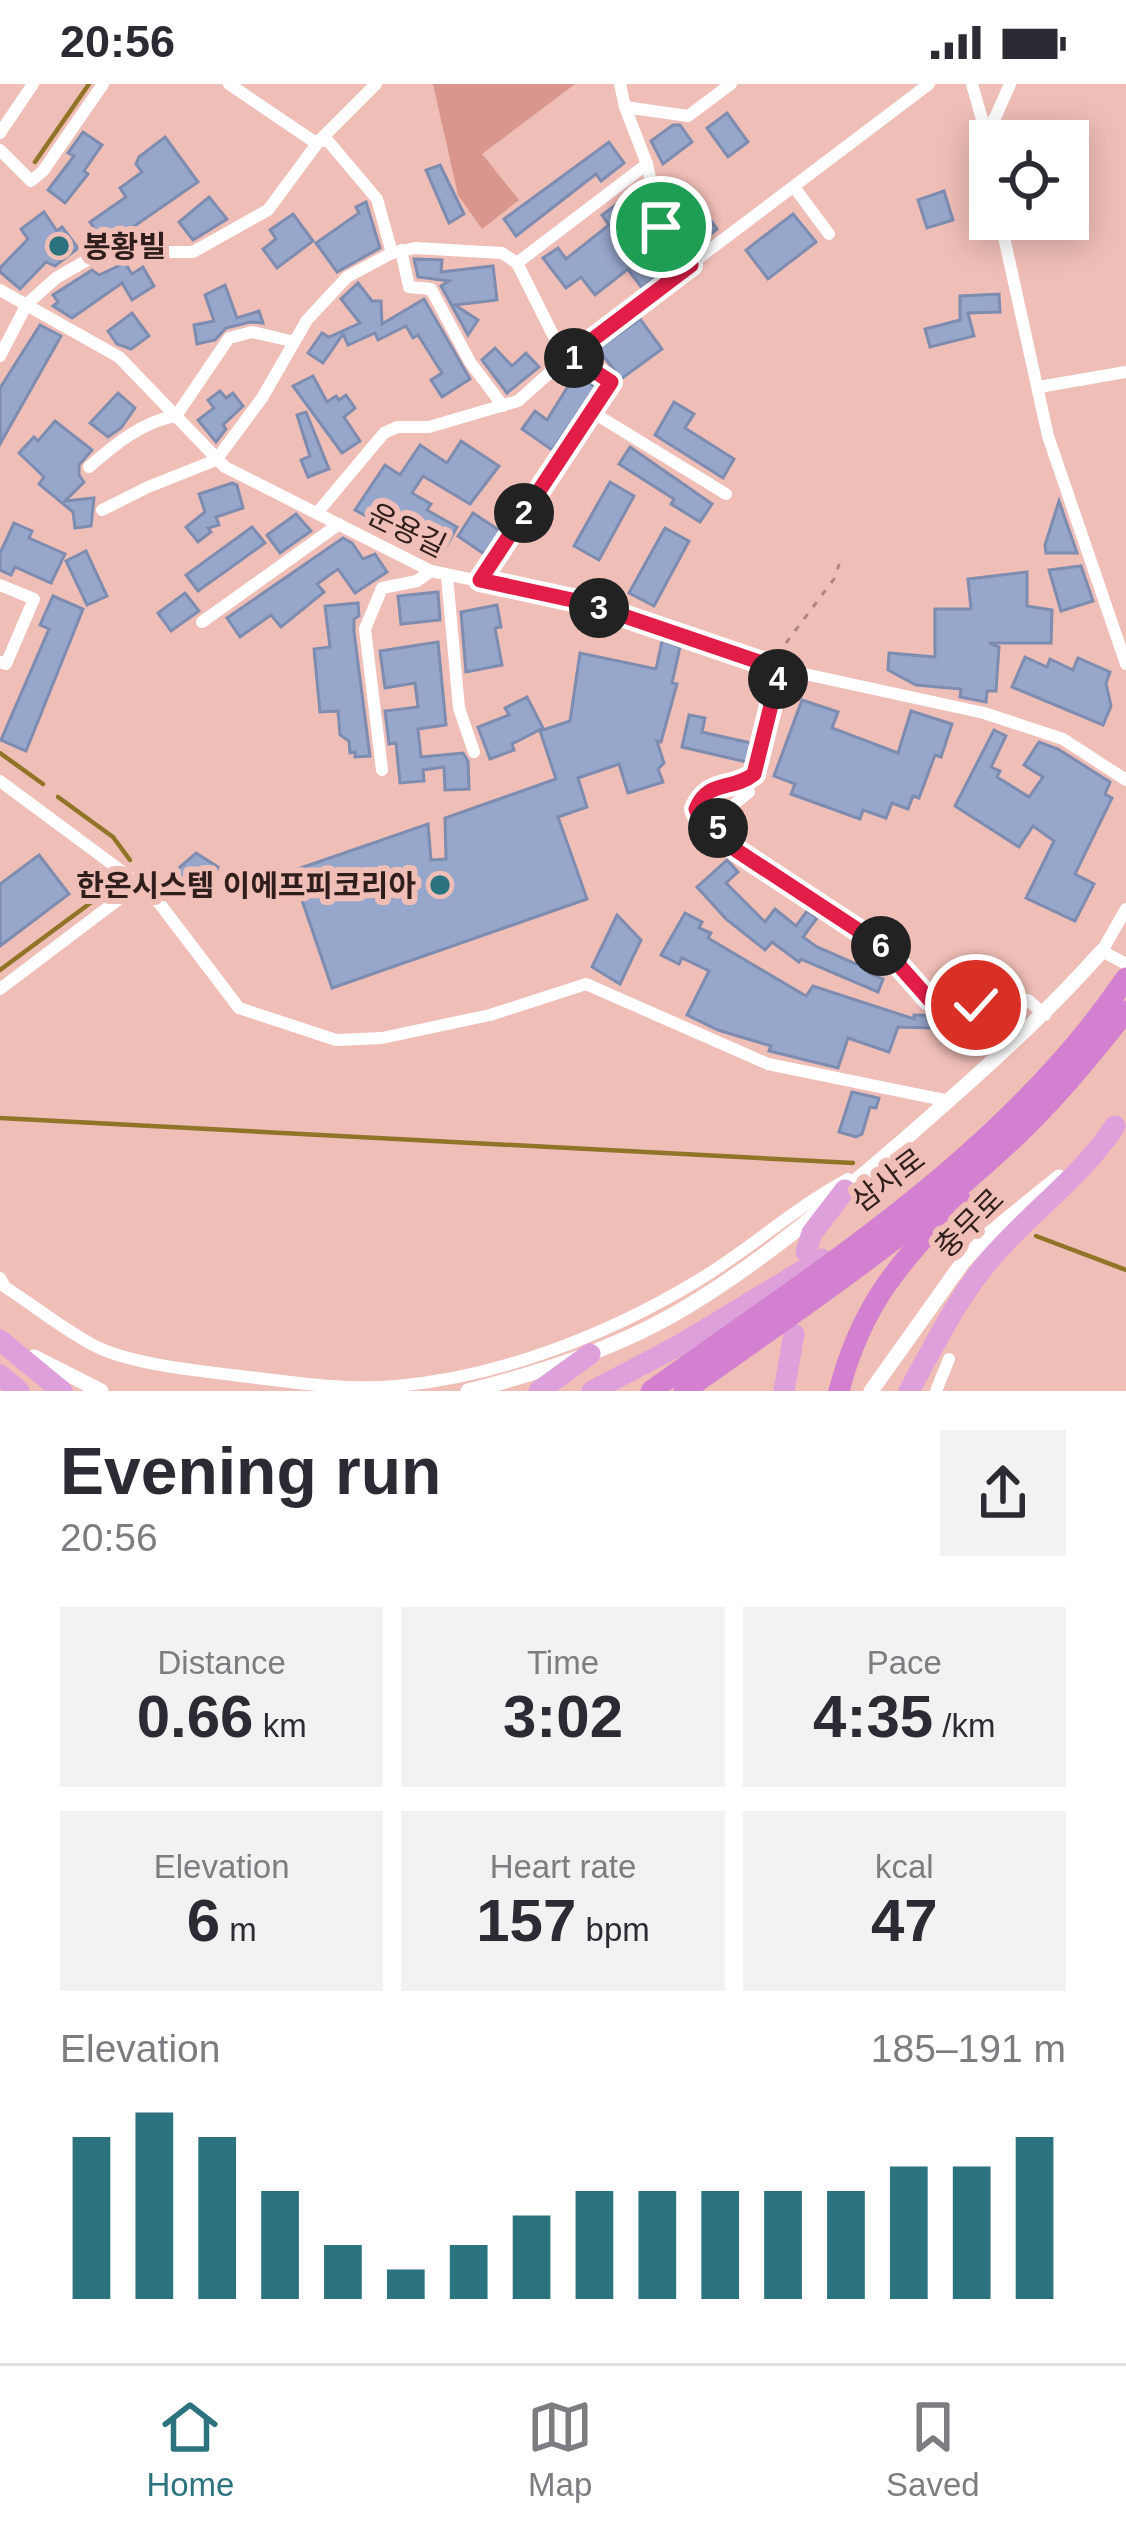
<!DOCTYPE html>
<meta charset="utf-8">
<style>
body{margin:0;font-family:Helvetica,"Noto Sans KR",sans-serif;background:#f2f2f3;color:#2b2b33;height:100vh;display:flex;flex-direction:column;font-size:45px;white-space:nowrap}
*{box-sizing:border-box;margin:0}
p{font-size:39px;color:#7c7c81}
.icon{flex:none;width:66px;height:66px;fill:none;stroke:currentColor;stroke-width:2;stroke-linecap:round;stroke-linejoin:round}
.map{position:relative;height:1307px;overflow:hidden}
.details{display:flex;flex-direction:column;background:#fff;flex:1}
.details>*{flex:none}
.fabs{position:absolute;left:969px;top:36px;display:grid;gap:24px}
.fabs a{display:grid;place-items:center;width:120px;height:120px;border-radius:0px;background:#fff;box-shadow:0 6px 30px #0003;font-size:60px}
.pin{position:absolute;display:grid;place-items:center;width:102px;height:102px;color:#fff;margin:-51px;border:6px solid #fff;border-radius:50%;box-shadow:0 3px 12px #0007}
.km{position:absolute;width:60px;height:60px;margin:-30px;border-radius:50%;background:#222;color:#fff;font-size:33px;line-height:60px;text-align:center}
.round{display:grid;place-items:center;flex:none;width:126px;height:126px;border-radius:0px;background:#f2f2f3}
.headline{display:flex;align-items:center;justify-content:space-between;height:204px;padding:0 60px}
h1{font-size:66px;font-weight:600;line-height:90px}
.stats{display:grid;grid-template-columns:repeat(3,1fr);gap:18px;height:204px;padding:12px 60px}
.stats div{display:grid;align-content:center;border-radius:0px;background:#f2f2f3;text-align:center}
.stats b{font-size:60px;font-weight:600}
.stats small{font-size:33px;font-weight:400}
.stats p{font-size:33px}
.chart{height:336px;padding:24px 60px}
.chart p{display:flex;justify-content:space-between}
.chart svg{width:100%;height:216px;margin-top:12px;stroke:#2b737e;stroke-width:6}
.status{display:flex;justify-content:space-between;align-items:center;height:84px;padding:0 60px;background:#fff;direction:ltr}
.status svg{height:33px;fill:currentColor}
.tabs{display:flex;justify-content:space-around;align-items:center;height:168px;border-top:3px solid #e1e1e2;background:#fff;font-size:33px;color:#7c7c81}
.tabs a{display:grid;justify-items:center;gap:6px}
.tabs .selected{color:#2b737e}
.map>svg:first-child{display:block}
.green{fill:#d8968c}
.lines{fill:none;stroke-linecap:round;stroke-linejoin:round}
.stream{stroke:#907427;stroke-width:4.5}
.building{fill:#97a6cb;stroke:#7e8cb0;stroke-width:3}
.path{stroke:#ae8782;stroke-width:3;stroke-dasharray:6 9;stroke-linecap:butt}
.minor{stroke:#fff;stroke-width:12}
.tertiary{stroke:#fff;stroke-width:15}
.primary{stroke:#dda0db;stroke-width:21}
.trunk{stroke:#d280cf;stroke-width:21}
.route-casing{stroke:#fff;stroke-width:24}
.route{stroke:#e11d48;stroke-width:15}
.poi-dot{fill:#2b737e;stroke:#efbeb7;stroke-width:4.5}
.labels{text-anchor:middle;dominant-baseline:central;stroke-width:12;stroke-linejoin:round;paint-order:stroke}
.poi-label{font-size:30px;font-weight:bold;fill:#301e1c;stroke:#efbeb7;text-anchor:start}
.street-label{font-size:30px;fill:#301e1c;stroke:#efbeb7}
</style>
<div class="status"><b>20:56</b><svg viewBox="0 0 49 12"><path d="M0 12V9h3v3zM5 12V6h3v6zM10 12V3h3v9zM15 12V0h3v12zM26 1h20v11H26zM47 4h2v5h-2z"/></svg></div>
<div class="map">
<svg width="1126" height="1307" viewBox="0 0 1126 1307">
<rect width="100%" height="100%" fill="#efbeb7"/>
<path class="green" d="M 433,0 L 575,0 L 482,70 L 519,116 L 482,145 L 458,111 Z"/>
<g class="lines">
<g class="stream">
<path d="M 35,78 L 89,0"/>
<path d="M 0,669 L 43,700"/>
<path d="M 58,713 L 113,753 L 130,776"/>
<path d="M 0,886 L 116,800"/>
<path d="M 0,1034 L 853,1079"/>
<path d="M 1036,1152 L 1126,1186"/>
</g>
</g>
<g class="building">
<path d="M 727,29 L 748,58 L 728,73 L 707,44 Z"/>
<path d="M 673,41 L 680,41 L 692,58 L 663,80 L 651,57 Z"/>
<path d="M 83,48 L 102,61 L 84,87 L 88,90 L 65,119 L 48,106 L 74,72 L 68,69 Z"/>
<path d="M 165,53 L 198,98 L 107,161 L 103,157 L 98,161 L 89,149 L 95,145 L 90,138 L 126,113 L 120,104 L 142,88 L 136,80 L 139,73 Z"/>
<path d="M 609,58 L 624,79 L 601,97 L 596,90 L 516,152 L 504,135 Z"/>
<path d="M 440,81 L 464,130 L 449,139 L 426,86 Z"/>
<path d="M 944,107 L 953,136 L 927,144 L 918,116 Z"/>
<path d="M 691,110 L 717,145 L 701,158 L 674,122 Z"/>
<path d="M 209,113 L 227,135 L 193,156 L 179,138 Z"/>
<path d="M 621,117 L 643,147 L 634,153 L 661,189 L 642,204 L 628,185 L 595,211 L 581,193 L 566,204 L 543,174 L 558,164 L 566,175 L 609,141 L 602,131 Z"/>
<path d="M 366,118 L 380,164 L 337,188 L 316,159 L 359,129 L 356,123 Z"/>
<path d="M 44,128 L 57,147 L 62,143 L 78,164 L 55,182 L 46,178 L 20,205 L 0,188 L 0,184 L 28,155 L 21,145 Z"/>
<path d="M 293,130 L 313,157 L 277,184 L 263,165 L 276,155 L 270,146 Z"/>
<path d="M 793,130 L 816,158 L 768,195 L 746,166 Z"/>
<path d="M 414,175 L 442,176 L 441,188 L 493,182 L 497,216 L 455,221 L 478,236 L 468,251 L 441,202 L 449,197 L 418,193 Z"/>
<path d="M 125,179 L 132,190 L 143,183 L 154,202 L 132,216 L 122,199 L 72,234 L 53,222 L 58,218 L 53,211 L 92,186 L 99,191 Z"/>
<path d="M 358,199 L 372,217 L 381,217 L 382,240 L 424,215 L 470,295 L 442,313 L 431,296 L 442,289 L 418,251 L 413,254 L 406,242 L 378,256 L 375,249 L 348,261 L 343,250 L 323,279 L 308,269 L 322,249 L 329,253 L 360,239 L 341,215 Z"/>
<path d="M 225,201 L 237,234 L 259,227 L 263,239 L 250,238 L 226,244 L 215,256 L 197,260 L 194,241 L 214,237 L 205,211 Z"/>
<path d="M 999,210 L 1000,228 L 968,229 L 974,252 L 930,263 L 925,245 L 960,236 L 960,212 Z"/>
<path d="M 132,229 L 149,252 L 131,265 L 117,260 L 108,247 Z"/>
<path d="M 640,235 L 662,265 L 621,295 L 598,265 Z"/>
<path d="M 40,241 L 61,252 L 0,360 L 0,304 Z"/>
<path d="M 495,264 L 512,282 L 526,269 L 539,283 L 507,309 L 482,276 Z"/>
<path d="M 575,291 L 595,303 L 552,366 L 522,345 L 535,327 L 547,336 Z"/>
<path d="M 313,292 L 327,318 L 336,312 L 339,316 L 346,311 L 355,324 L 344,333 L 360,357 L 342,369 L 293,302 Z"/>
<path d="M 220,307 L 226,314 L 233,309 L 243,322 L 223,341 L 226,345 L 216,358 L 198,336 L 214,324 L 208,316 Z"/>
<path d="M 118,309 L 135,324 L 121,344 L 108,353 L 90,339 Z"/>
<path d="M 674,318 L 694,330 L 685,344 L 734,375 L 723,394 L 655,351 Z"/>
<path d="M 306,328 L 329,385 L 308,393 L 301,376 L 310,372 L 297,331 Z"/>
<path d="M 55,337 L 92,366 L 79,381 L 79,391 L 84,398 L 65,417 L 94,414 L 91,442 L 75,444 L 73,428 L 39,400 L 44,393 L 19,369 L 34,353 L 38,357 Z"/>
<path d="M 461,357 L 499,382 L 470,420 L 423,392 L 412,409 L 431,420 L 427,426 L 457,443 L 440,473 L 355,426 L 385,381 L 400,391 L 420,361 L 447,379 Z"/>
<path d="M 630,363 L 712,420 L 700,438 L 671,420 L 674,415 L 619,380 Z"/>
<path d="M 610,398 L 634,412 L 599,476 L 574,462 Z"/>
<path d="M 232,399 L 237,401 L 243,424 L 216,433 L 219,441 L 208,444 L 211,448 L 198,458 L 186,443 L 205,428 L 199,410 Z"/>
<path d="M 1059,417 L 1077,469 L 1046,469 L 1045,461 Z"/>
<path d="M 473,429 L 500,447 L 484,470 L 458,452 Z"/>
<path d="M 296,430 L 311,447 L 280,469 L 267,451 Z"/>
<path d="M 14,439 L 32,447 L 29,454 L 65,470 L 51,499 L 15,483 L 11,491 L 0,486 L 0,469 Z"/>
<path d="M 252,443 L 265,459 L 198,507 L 186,491 Z"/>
<path d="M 665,444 L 689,457 L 654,522 L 629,509 Z"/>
<path d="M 343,454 L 352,459 L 363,475 L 375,470 L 387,488 L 355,509 L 338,485 L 317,500 L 324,508 L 281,543 L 271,531 L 240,553 L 227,534 Z"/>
<path d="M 86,467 L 107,512 L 87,521 L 66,477 Z"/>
<path d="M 1081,482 L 1093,517 L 1061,527 L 1049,486 Z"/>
<path d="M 1027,488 L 1027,522 L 1052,526 L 1051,559 L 989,559 L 999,563 L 996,607 L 987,607 L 986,618 L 960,613 L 961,605 L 916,601 L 888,586 L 889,569 L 935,573 L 935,525 L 971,525 L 968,495 Z"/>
<path d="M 438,508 L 440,536 L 401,540 L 398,512 Z"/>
<path d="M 185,509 L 199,527 L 171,547 L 158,529 Z"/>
<path d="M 53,512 L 83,525 L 26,667 L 1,656 L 49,545 L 40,541 Z"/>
<path d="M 358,519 L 359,532 L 354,535 L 354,548 L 370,672 L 355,673 L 355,668 L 350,669 L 349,657 L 340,651 L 338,627 L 320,628 L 314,565 L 330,563 L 325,522 Z"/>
<path d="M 497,521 L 501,543 L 495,544 L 502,581 L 466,588 L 461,528 Z"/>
<path d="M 662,557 L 680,563 L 672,599 L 677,600 L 661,658 L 657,657 L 664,679 L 658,685 L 663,698 L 628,709 L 619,680 L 578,694 L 587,723 L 558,733 L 587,815 L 332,904 L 292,787 L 428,740 L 431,776 L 446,775 L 445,734 L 556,695 L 540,647 L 570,637 L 580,569 L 656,585 Z"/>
<path d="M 438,558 L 446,641 L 418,645 L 421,673 L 463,669 L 468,677 L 469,705 L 445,706 L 444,683 L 423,686 L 424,697 L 400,699 L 396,659 L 389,660 L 385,627 L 418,623 L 415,599 L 385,604 L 380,567 Z"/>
<path d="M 1025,573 L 1047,583 L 1050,575 L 1073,586 L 1078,574 L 1110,588 L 1106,599 L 1111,622 L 1103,641 L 1012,603 Z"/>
<path d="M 527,613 L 543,644 L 512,660 L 514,666 L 490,675 L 478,643 L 509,631 L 505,624 Z"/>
<path d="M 802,616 L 838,628 L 832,644 L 898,669 L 911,627 L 952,640 L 941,673 L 935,671 L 919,714 L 913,712 L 908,725 L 892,719 L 886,734 L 863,726 L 860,735 L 791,710 L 795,700 L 774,692 Z"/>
<path d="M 689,631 L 705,634 L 702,648 L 755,660 L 751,679 L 682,663 Z"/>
<path d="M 994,646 L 1006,652 L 991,683 L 1000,687 L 997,693 L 1029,713 L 1043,693 L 1024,681 L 1039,658 L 1058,665 L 1110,698 L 1105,710 L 1112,714 L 1075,790 L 1094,800 L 1075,837 L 1026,814 L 1054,757 L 1033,742 L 1019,763 L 955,722 Z"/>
<path d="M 196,769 L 218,783 L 209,801 L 188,816 L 163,798 Z"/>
<path d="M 39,771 L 69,810 L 0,862 L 0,800 Z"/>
<path d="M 727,776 L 738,788 L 726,799 L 765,838 L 775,825 L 796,842 L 807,827 L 817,834 L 803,853 L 817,863 L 856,880 L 862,866 L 876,872 L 869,889 L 883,895 L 878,908 L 801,875 L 799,878 L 772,858 L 765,866 L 726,835 L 697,803 Z"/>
<path d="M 685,829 L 702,838 L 699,844 L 711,849 L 708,854 L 806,912 L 813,902 L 914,935 L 914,931 L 969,933 L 968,945 L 898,943 L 889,968 L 848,954 L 838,984 L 769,967 L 771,962 L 718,946 L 687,931 L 709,887 L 682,874 L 679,880 L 661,871 Z"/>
<path d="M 617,831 L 641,856 L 620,900 L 592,883 Z"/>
<path d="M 852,1008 L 879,1014 L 876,1024 L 870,1023 L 862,1050 L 856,1053 L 839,1048 Z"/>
</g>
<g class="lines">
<g class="path">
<path d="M 777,571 L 834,495 L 840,478"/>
<path d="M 747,696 L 754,690 L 777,598"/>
<path d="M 700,732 L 696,725 L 712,703 L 738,699"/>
</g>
<g class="minor">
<path d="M 229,0 L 313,57 L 328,57 L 377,115 L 392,169"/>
<path d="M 620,0 L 625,23"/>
<path d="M 972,0 L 985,46 L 990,93"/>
<path d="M 985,46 L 995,34 L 1010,0"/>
<path d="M 0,49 L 33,0"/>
<path d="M 0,66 L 31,97 L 43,87 L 103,0"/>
<path d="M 647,80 L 625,23 L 688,32 L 731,0"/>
<path d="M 794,103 L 829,150"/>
<path d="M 1000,135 L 1048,352 L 1126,580"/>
<path d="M 401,166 L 409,203 L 431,205 L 470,278 L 503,322"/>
<path d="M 517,179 L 647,80 L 661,143 L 691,181"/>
<path d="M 0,206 L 119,273 L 225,383 L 431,487 L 586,519 L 768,582 L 984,629 L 1063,655 L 1126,696"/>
<path d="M 0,272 L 27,220 L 56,194 L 89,175 L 129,168 L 193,168 L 268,126 L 319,57 L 376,0"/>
<path d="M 1039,303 L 1126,288"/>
<path d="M 592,328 L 726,410"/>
<path d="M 89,383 C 114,361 143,337 176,332 L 229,254 L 252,248 L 291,257"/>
<path d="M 102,426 L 148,403 L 216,376 L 262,314 L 307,236 L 347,193 L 392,169 L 415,164 L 502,169 L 517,179 L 565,275"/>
<path d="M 317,429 L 384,349 L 397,343 L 429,343 L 518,317 L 565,275 L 929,0"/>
<path d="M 447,492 L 459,624 L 474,668"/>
<path d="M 480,496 L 611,298 L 571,272"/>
<path d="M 0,501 L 34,515 L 6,580 L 0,578"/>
<path d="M 202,538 L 339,440"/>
<path d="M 382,686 L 365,545 L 382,504 L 417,497 L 431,487"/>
<path d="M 0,697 L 139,800 L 160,820 L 239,924 L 336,956 L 382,954 L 490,931 L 586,900 L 768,980 L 949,1017"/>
<path d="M 749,708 L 713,738 L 736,767 L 882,862 L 929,915 L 942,920 L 976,921 L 1028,916 L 1045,931"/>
<path d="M 1124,879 L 1102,867 L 1126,825"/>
<path d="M 0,905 L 139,800"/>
<path d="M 0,1194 L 5,1203 C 35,1222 65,1247 97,1263 C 133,1280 192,1286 232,1291 C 285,1297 342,1307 396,1302 C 499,1293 608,1251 697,1197 C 749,1166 794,1124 848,1095"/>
<path d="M 936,1307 L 949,1275"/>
</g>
<g class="tertiary">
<path d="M 34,1273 L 101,1307"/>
<path d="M 468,1307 C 543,1288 621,1263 688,1222 C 763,1177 832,1118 898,1061 C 969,999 1039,938 1102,867"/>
<path d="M 871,1307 L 963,1178 L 989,1150 L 1059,1093"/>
</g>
<g class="primary">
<path d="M 806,1168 L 812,1149 L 845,1106"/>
<path d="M 0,1256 L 62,1307"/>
<path d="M 0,1291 L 19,1307"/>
<path d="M 539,1307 L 590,1270"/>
<path d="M 592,1307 L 676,1263 L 822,1175"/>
<path d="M 784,1307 L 794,1250"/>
<path d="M 909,1307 C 935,1260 958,1212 993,1172 C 1032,1127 1082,1092 1115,1042"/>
</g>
<g class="trunk">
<path d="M 651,1307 C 821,1185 1007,1070 1126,894"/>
<path d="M 684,1307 C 795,1228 911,1151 1011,1057 C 1053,1018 1090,973 1126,927"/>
<path d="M 839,1307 C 862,1219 899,1180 960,1115"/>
</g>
</g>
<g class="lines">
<g class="route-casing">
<path id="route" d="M 661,143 L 691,181 L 571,272 L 611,298 L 480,496 L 586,519 L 780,585 L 754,690 C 733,707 708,695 696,725 L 699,732 L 713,738 L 736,766 L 882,862 L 929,915 L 942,920 L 976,921"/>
</g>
<use href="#route" class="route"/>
</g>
<g class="poi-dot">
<circle cx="59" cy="162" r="12"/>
<circle cx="440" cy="801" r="12"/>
</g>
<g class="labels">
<g class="poi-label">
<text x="83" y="162">봉황빌</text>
<text x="416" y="801" text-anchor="end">한온시스템 이에프피코리아</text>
</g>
<g class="street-label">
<text transform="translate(407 446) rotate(26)">운용길</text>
<text transform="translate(888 1096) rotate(-37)">삼사로</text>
<text transform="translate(969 1139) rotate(-45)">충무로</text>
</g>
</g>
</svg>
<div class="fabs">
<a><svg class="icon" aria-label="locate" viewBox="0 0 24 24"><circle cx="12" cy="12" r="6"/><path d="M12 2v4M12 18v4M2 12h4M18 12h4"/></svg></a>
</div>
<div class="pin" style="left:661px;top:143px;background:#1e9e55"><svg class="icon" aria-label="arrive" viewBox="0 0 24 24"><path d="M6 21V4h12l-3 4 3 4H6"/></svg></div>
<div class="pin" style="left:976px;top:921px;background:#d93025"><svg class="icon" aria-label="check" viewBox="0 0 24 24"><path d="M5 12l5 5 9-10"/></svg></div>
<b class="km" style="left:574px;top:274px">1</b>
<b class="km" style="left:524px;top:429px">2</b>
<b class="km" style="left:599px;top:524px">3</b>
<b class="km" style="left:778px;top:595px">4</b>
<b class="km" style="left:718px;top:744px">5</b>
<b class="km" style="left:881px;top:862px">6</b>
</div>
<section class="details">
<div class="headline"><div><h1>Evening run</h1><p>20:56</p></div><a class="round"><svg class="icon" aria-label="share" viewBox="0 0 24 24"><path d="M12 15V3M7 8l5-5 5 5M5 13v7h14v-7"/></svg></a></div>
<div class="stats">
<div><p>Distance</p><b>0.66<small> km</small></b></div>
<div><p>Time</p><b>3:02</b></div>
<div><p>Pace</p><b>4:35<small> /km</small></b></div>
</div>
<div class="stats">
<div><p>Elevation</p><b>6<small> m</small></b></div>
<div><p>Heart rate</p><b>157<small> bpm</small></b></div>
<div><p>kcal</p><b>47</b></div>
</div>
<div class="chart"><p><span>Elevation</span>185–191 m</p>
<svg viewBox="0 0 160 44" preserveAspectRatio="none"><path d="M5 44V11M15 44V6M25 44V11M35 44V22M45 44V33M55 44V38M65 44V33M75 44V27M85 44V22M95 44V22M105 44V22M115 44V22M125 44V22M135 44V17M145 44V17M155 44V11"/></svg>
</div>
</section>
<nav class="tabs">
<a class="selected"><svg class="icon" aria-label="home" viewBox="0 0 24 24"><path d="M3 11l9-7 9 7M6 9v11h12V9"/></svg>Home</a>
<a><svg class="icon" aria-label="map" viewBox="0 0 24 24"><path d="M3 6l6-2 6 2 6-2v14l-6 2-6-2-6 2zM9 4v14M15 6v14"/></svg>Map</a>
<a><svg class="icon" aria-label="saved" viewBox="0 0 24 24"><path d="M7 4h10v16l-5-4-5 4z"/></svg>Saved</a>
</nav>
